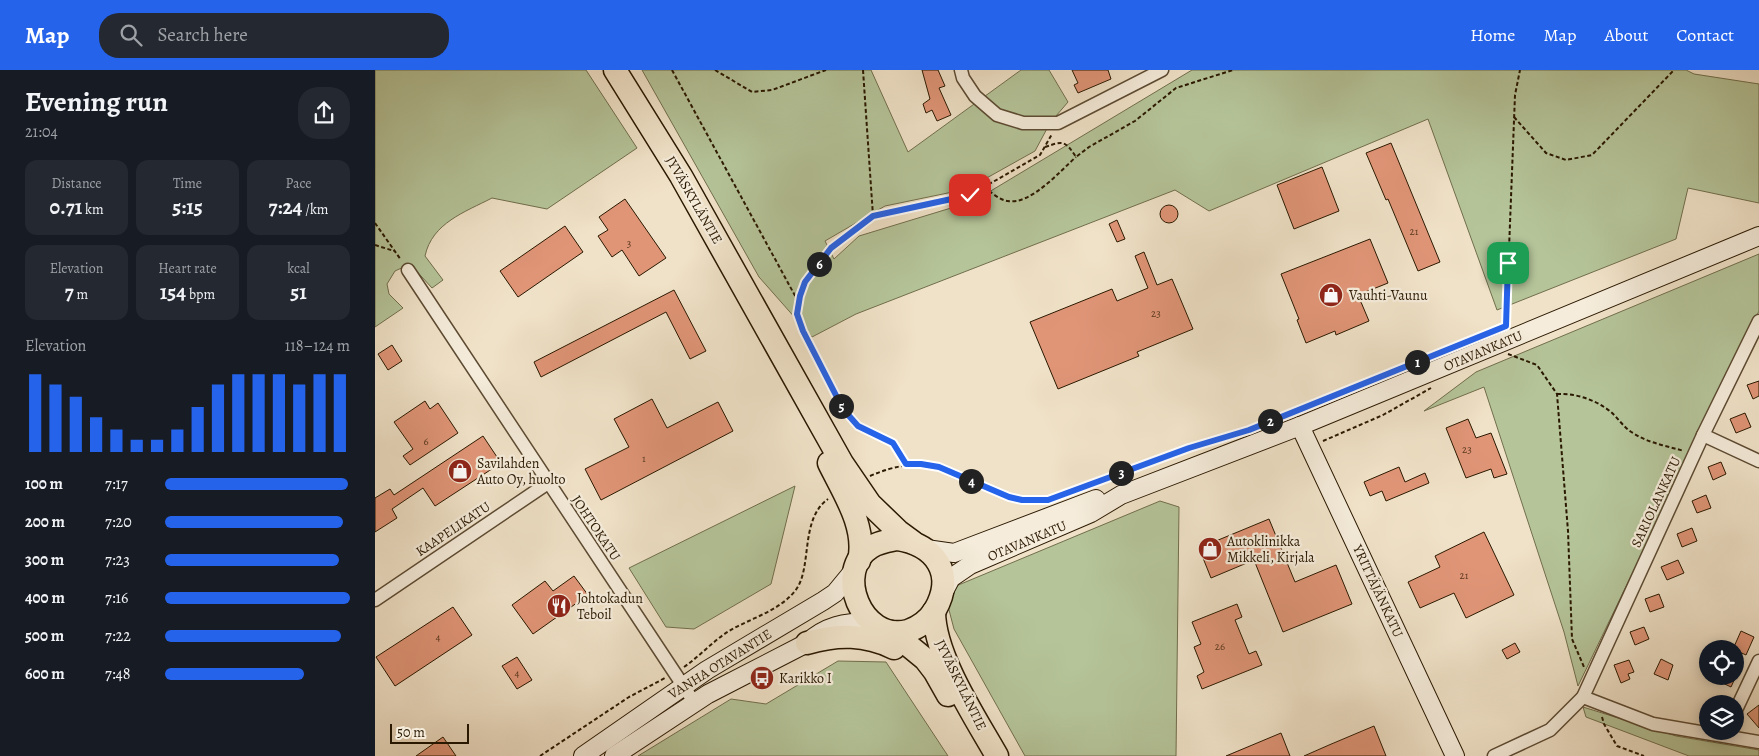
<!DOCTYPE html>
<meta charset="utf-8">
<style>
body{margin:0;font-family:Alegreya,serif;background:#242831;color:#f1f3f6;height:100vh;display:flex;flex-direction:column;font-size:19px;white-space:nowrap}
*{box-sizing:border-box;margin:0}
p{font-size:16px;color:#9ea1a6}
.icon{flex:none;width:28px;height:28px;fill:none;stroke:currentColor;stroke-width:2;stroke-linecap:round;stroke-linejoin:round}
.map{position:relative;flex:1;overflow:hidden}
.side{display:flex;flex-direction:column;background:#171b24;width:375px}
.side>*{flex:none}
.fabs{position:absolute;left:1324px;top:570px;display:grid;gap:10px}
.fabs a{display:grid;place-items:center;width:45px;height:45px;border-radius:50%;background:#171b24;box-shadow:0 2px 12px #0003;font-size:25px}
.scale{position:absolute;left:15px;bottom:12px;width:79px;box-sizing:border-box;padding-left:5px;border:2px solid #2a1800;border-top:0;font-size:14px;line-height:18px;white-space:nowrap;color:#2a1800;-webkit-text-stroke:4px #f5ecdb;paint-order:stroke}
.pin{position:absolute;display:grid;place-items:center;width:42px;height:42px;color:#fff;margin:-21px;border-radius:10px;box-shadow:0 2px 8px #0006}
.km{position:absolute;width:25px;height:25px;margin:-12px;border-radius:50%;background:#222;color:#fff;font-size:14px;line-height:25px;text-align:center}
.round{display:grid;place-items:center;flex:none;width:52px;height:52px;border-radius:20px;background:#242831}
.overview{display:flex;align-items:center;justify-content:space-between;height:85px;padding:0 25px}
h1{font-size:28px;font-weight:700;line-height:38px}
.stats{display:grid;grid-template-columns:repeat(3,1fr);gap:8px;height:85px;padding:5px 25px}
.stats div{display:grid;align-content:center;border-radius:12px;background:#242831;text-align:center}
.stats b{font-size:21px;font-weight:700}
.stats small{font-size:14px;font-weight:400}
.stats p{font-size:14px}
.chart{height:140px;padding:10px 25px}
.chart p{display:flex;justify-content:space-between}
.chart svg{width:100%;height:90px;margin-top:5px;stroke:#2563eb;stroke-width:6}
ul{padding:0 25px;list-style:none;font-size:16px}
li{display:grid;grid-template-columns:80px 60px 1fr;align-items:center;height:38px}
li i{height:12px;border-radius:6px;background:#2563eb}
header{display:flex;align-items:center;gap:30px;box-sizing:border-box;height:70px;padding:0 25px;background:#2563eb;color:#fff}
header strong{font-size:24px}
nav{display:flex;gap:28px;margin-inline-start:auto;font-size:18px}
.search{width:350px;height:45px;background:#242831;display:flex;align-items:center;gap:12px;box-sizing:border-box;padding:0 18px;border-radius:20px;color:#9ea1a6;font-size:19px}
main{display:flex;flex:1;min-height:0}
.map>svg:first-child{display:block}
.green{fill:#b5c499;stroke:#706e4c}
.building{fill:#e09577;stroke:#2a1800}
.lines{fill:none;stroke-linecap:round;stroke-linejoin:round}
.street-casing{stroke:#5c4a32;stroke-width:15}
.secondary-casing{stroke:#2a1800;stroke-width:20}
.highway-casing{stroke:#2a1800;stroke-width:25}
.path{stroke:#2a1800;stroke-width:2;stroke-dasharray:4 2.5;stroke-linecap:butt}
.street{stroke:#f5ecdb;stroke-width:12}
.secondary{stroke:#f5ecdb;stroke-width:18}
.highway{stroke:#f0e2c8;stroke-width:22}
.route-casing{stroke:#fff;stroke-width:10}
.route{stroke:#2563eb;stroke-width:6}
.labels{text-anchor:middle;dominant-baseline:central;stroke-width:4.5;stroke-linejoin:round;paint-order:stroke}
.number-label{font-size:11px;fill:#58371e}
.street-label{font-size:14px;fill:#2a1800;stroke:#f5ecdb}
.poi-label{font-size:14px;fill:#2a1800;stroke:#f5ecdb;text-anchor:start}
</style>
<header>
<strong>Map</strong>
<div class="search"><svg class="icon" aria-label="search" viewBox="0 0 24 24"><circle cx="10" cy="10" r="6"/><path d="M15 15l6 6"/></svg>Search here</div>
<nav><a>Home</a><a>Map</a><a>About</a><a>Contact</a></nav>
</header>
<main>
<section class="side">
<div class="overview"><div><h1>Evening run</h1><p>21:04</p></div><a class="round"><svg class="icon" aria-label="share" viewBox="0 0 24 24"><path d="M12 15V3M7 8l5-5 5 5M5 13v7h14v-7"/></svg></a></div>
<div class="stats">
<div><p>Distance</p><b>0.71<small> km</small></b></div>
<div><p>Time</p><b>5:15</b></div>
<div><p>Pace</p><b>7:24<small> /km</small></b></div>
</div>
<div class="stats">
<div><p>Elevation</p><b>7<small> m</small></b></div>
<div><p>Heart rate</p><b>154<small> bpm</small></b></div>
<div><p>kcal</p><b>51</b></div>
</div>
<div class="chart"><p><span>Elevation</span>118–124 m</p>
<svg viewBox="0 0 160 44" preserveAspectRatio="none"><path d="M5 44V6M15 44V11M25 44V17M35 44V27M45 44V33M55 44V38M65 44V38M75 44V33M85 44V22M95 44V11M105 44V6M115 44V6M125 44V6M135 44V11M145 44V6M155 44V6"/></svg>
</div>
<ul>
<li><b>100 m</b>7:17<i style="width:99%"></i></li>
<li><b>200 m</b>7:20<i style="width:96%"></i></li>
<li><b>300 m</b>7:23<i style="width:94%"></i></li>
<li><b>400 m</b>7:16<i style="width:100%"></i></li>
<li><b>500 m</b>7:22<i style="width:95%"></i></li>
<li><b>600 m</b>7:48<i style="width:75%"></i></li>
</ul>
</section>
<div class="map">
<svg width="1384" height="686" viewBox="0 0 1384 686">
<rect width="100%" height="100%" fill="#f0e2c8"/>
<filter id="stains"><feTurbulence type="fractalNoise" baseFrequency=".004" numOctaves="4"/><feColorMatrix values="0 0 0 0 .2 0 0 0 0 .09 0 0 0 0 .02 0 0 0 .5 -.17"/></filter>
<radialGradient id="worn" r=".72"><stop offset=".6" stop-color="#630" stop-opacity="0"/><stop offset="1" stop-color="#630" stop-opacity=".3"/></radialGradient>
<g class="green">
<path d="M 0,0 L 211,0 L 262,78 L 172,139 L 117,128 C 90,142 57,153 50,186 L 68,210 L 57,218 L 35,194 L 20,201 L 12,214 L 14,224 L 28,238 L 0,257 Z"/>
<path d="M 267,0 L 496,0 L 533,82 L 646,0 L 674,0 L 693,32 L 675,53 L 660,81 L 592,119 L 510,136 L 450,171 L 459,189 L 484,166 L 599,131 L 817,0 L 1311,0 L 1319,4 L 1384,14 L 1384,133 L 1313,118 L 1301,169 L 1122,240 L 1053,49 L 834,141 L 800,120 L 481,244 L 437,267 L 384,207 Z"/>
<path d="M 1384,184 L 1384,241 L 1203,616 L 1189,562 L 1109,317 L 1049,341 L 1101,302 Z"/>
<path d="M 420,416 L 396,514 L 319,559 L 291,557 L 254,498 Z"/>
<path d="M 785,431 L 804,437 L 801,686 L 650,686 L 579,559 L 569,521 Z"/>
<path d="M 463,591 L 511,592 L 573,686 L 263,686 L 356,629 L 391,634 Z"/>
<path d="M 1208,637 L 1301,666 L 1384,680 L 1384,686 L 1314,686 L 1211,647 Z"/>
</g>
<g class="building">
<path d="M 547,0 L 563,0 L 570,16 L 564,18 L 576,45 L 562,51 L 557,40 L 551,43 L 548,34 L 555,29 Z"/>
<path d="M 697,0 L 733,0 L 736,9 L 703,23 L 699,15 L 703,13 Z"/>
<path d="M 1016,73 L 1065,192 L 1043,201 L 1013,129 L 1011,130 L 991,83 Z"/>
<path d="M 947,97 L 964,141 L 919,159 L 902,115 Z"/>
<path d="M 250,129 L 291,188 L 264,206 L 247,180 L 237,187 L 223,166 L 233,160 L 224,147 Z"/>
<circle cx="794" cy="144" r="9"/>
<path d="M 742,150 L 750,169 L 742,172 L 734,154 Z"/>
<path d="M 190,156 L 208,182 L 143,227 L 125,201 Z"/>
<path d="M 995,169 L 1013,213 L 983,225 L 994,251 L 961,265 L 960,261 L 931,273 L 922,250 L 924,249 L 906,204 Z"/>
<path d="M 769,182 L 782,215 L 797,209 L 818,259 L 762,282 L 764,286 L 683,319 L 655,252 L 737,219 L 742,231 L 773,218 L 760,186 Z"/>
<path d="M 299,220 L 331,281 L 315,289 L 291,242 L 166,307 L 159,292 Z"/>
<path d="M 17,275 L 27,291 L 13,300 L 3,284 Z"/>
<path d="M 1384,311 L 1384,326 L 1378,329 L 1372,315 Z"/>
<path d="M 277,329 L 292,358 L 343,332 L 358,361 L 226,430 L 210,399 L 254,377 L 239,349 Z"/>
<path d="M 50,331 L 55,339 L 63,333 L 83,363 L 35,395 L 28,386 L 38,379 L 19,352 Z"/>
<path d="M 1370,343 L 1376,357 L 1361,363 L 1355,349 Z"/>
<path d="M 1093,349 L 1101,368 L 1116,363 L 1132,404 L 1119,408 L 1116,399 L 1091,408 L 1071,358 Z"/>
<path d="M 108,366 L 126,393 L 60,436 L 48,418 L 17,439 L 22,448 L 0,462 L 0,428 L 15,419 L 19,425 Z"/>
<path d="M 1346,392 L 1351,404 L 1338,410 L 1333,397 Z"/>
<path d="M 1024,397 L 1030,412 L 1050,403 L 1054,413 L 1011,431 L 1007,421 L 995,426 L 989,412 Z"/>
<path d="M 1331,425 L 1336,438 L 1322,443 L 1317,431 Z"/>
<path d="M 894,449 L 920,512 L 961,495 L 977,534 L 908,562 L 879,490 L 836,508 L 824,478 Z"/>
<path d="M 1317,458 L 1322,471 L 1307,477 L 1302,464 Z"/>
<path d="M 1109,462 L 1139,525 L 1091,548 L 1079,523 L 1045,538 L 1033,512 L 1065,497 L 1060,486 Z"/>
<path d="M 1303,490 L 1309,503 L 1292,510 L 1286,497 Z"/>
<path d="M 199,506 L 213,525 L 158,564 L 137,535 L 170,511 L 178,521 Z"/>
<path d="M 1284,524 L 1289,537 L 1275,542 L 1270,529 Z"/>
<path d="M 862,534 L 867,547 L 860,550 L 874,584 L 881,581 L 887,595 L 827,619 L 822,606 L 829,602 L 819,577 L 826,574 L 817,552 Z"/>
<path d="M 78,537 L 97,565 L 20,616 L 1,587 Z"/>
<path d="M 1269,557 L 1274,569 L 1260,575 L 1255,562 Z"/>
<path d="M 1366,561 L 1379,567 L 1371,585 L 1358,579 Z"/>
<path d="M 1140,573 L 1145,582 L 1132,589 L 1127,580 Z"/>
<path d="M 142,587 L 157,610 L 142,619 L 127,596 Z"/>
<path d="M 1286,589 L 1298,595 L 1293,610 L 1279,604 Z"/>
<path d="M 1254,590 L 1259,602 L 1253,604 L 1255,609 L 1246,613 L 1239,595 Z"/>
<path d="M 1333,606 L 1361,606 L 1356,617 Z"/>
<path d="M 1384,635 L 1384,658 L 1372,644 Z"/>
<path d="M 999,656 L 1011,686 L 929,686 L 954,675 Z"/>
<path d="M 906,663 L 915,686 L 851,686 Z"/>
<path d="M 68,667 L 81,686 L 41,686 Z"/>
</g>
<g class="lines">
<g class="street-casing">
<g id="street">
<path d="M 586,0 L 588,8 L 600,26 L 622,45 L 648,53 L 683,53 L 787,0"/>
<path d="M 33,200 L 319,632"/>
<path d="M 1328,365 L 1384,391"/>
<path d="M 0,530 L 173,413"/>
<path d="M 1208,627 L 1328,365 L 1384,251"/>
<path d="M 1360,642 L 1384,591"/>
<path d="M 1119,686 L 1175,660 L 1208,627 L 1278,654 L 1384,672"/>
</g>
</g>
<g class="secondary-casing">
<g id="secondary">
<path d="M 925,356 L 1080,686"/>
<path d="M 551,479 L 579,483 L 721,429"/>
<path d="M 567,525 L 576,508 L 595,495 L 716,443 L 746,425 L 925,356 L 1384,166"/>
<path d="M 208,686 L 332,600 L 448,531 L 460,523 L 479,500"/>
<path d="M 239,686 L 333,624 L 432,573 C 450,556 470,552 495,552"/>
</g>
</g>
<g class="highway-casing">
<g id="highway">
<path d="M 240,0 L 306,106 L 467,393 L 495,434 L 523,461 L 538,472"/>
<path d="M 454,393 C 468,422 492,457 484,491"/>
<path d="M 522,469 C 560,475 581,503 560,540 C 553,551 545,557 533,561 C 486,573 458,500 496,477 C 504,472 512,471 522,469 Z"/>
<path d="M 559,541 C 559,586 600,647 622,686"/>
<path d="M 517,562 L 550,589 L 560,602 L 573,625"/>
<path d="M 432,573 C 463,564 490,564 519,578"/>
</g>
</g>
<g class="path">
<path d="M 297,0 L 424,233"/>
<path d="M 340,0 L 377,22 L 397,20 L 451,0"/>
<path d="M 488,0 L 498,146"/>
<path d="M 1139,47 L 1171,83 L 1191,90 L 1217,85 L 1299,0"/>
<path d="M 670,77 C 688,71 690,70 701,87 L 714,77 L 760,51 L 801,18 L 858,0"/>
<path d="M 609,117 C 616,122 624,130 633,131 C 656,135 685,101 701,87"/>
<path d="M 0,153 L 26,190"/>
<path d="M 0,175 L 19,181"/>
<path d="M 1131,256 L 1140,25 L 1145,0"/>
<path d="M 1133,284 L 1162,295 L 1182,324 L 1193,461 L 1197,569 L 1209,597"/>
<path d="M 1182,324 C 1201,323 1221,330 1236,342 C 1243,348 1249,358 1258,363 C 1273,373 1292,376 1309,381"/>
<path d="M 890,353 L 1011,304"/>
<path d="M 948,371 L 1008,345 L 1056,318"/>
<path d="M 531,395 L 518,373 L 483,356 L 468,339 L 428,261 L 422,244 L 425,226 L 430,212 L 456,178 L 498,146 L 595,125 L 665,85 L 677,64"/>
<path d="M 495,406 C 546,384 567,398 614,419 C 626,424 637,429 650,430 C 683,433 730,409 762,397 C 797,384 833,372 870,361"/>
<path d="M 309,597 C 325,586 338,571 354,561 C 376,548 404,541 420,521 C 438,499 424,450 453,429"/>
<path d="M 1227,647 L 1229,654 L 1242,676 L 1269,686"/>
<path d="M 165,686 L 254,627 L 290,608"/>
</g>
<use href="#street" class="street"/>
<use href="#secondary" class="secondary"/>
<use href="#highway" class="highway"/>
</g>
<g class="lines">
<g class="route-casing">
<path id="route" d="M 595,125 L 498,146 L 456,178 L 430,212 L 425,226 L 422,244 L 428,261 L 468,339 L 483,356 L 518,373 L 531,394 L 546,394 L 564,397 L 634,427 L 647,430 L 673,430 L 814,378 L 874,360 L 1131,256 L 1133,193"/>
</g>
<use href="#route" class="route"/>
</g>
<defs>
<g id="shop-disc" transform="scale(1.25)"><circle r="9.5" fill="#8f2418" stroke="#f5ecdb"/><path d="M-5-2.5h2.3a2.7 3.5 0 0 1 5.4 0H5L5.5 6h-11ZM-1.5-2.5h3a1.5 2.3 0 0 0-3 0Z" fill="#fff"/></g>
<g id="restaurant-disc" transform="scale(1.25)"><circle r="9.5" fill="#8f2418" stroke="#f5ecdb"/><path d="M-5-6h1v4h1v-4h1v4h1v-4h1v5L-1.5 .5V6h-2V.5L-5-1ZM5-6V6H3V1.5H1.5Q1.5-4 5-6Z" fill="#fff"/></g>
<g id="bus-disc" transform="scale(1.25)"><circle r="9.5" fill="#8f2418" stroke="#f5ecdb"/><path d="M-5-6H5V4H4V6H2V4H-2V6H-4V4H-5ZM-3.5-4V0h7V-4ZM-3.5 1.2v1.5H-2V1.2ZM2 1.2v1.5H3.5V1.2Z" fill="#fff"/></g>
</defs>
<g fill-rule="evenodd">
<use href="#shop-disc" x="956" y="225"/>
<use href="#shop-disc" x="85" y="401"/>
<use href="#shop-disc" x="835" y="479"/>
<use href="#restaurant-disc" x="184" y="536"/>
<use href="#bus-disc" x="387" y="608"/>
</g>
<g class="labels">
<g class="number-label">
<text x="1039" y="161">21</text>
<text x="254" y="173">3</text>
<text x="781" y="243">23</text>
<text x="51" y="371">6</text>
<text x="1092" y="379">23</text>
<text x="269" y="388">1</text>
<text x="1089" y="505">21</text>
<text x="63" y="567">4</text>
<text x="845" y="576">26</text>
<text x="142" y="603">4</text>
</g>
<g class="street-label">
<text transform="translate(319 130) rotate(60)">JYVÄSKYLÄNTIE</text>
<text transform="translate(1108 281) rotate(-23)">OTAVANKATU</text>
<text transform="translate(1281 432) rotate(-65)">SARIOLANKATU</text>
<text transform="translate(221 458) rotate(56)">JOHTOKATU</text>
<text transform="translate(78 459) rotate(-34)">KAAPELIKATU</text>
<text transform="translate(652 471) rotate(-23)">OTAVANKATU</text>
<text transform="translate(1003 521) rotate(65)">YRITTÄJÄNKATU</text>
<text transform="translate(345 594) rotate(-32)">VANHA OTAVANTIE</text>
<text transform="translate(586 615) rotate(64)">JYVÄSKYLÄNTIE</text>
</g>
<g class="poi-label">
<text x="974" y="225">Vauhti-Vaunu</text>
<text x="102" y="393">Savilahden<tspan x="102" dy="16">Auto Oy, huolto</tspan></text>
<text x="852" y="471">Autoklinikka<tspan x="852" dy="16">Mikkeli, Kirjala</tspan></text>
<text x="202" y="528">Johtokadun<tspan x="202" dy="16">Teboil</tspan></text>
<text x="404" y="608">Karikko I</text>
</g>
</g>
<rect width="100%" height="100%" filter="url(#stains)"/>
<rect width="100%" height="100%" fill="url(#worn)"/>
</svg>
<div class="fabs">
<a><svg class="icon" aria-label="locate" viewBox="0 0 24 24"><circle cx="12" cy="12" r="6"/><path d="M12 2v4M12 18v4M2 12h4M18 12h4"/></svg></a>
<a><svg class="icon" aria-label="layers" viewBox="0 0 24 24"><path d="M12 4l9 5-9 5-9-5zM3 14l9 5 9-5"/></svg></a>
</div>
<div class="scale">50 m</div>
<div class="pin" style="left:1133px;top:193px;background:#1e9e55"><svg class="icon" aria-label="arrive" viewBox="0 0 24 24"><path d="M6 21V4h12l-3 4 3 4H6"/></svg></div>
<div class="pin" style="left:595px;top:125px;background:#d93025"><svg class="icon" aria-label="check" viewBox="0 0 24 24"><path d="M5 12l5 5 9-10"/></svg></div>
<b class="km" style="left:1042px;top:292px">1</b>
<b class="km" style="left:895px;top:351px">2</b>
<b class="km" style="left:746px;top:403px">3</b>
<b class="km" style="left:596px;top:411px">4</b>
<b class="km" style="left:466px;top:336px">5</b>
<b class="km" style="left:444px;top:194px">6</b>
</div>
</main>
